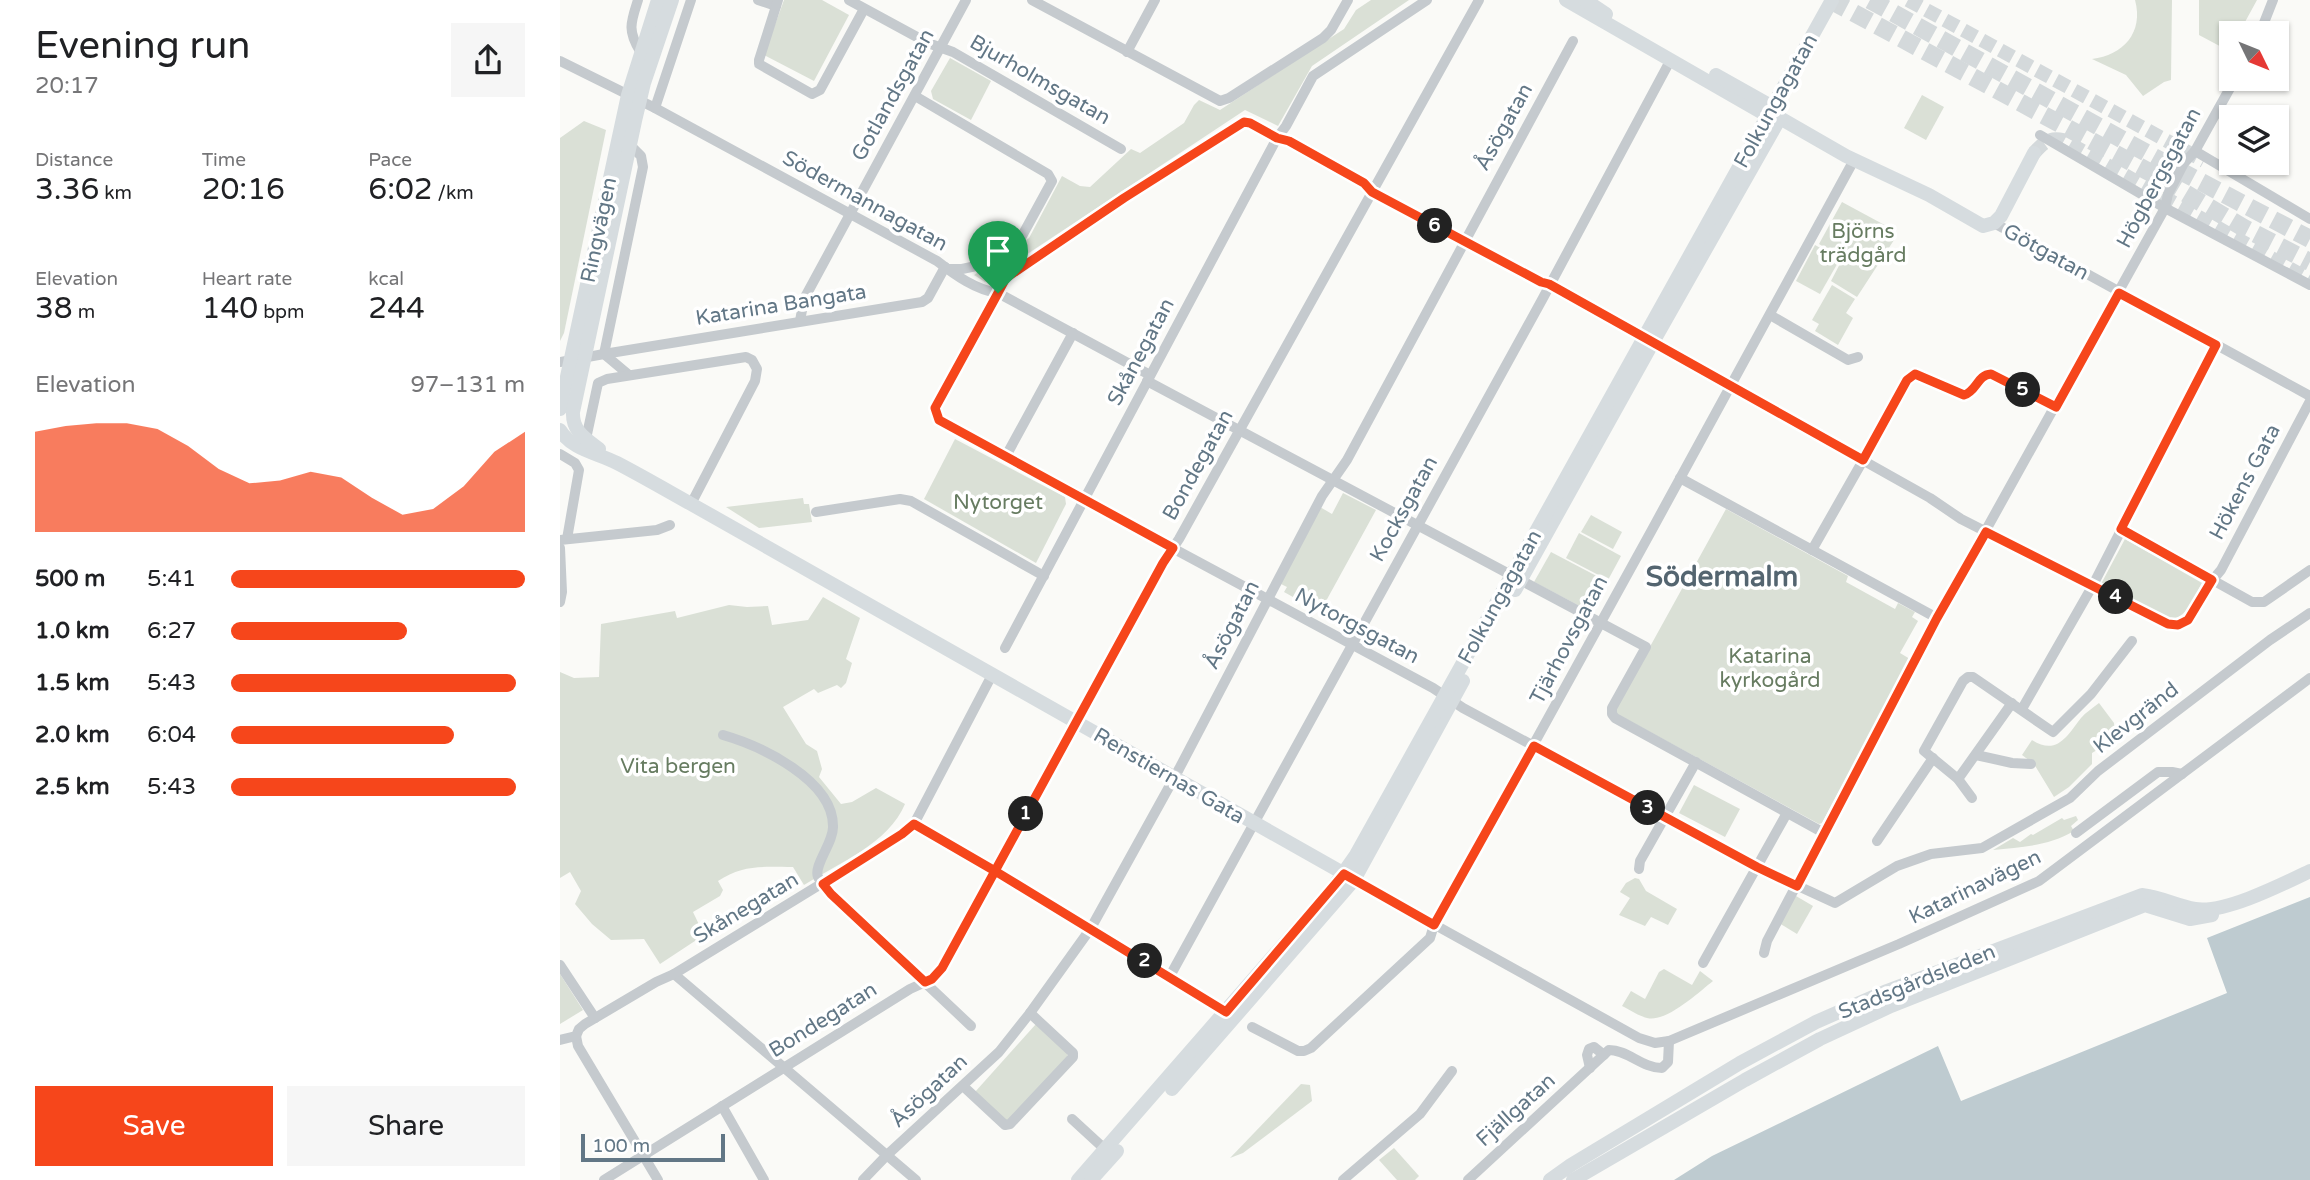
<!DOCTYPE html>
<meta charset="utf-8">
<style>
body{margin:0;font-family:"Varela Round",sans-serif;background:#f6f6f6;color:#202124;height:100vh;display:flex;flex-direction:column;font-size:26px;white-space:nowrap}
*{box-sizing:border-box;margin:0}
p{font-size:23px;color:#757577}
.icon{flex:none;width:38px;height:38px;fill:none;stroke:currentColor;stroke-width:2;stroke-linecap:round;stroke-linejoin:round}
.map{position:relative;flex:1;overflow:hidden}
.panel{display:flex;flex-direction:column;background:#fff;width:560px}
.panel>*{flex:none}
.needle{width:46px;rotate:133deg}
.tools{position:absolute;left:1659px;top:21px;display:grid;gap:14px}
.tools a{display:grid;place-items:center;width:70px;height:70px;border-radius:0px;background:#fff;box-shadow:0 2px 5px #0004;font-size:35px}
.scale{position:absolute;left:21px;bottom:18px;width:144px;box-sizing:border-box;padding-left:7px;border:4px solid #627786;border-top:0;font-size:19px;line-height:24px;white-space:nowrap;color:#627786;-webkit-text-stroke:5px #fff;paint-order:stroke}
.pin{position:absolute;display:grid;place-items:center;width:60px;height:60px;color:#fff;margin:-72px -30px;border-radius:50% 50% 50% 0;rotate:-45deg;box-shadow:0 0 7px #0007}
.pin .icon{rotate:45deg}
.km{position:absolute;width:35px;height:35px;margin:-18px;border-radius:50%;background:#222;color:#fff;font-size:19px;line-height:35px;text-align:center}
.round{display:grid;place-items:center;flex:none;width:74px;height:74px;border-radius:0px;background:#f6f6f6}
.head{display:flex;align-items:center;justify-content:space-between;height:119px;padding:0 35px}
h1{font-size:38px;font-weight:600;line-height:52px}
.figures{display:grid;grid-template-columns:repeat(3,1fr);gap:10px;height:119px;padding:7px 35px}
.figures div{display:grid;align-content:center}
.figures b{font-size:30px;font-weight:600}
.figures small{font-size:19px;font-weight:400}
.figures p{font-size:19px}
.chart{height:196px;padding:14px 35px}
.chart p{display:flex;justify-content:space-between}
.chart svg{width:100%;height:126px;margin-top:7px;fill:#f6461b;opacity:.7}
.button{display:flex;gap:14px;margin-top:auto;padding:14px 35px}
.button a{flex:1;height:80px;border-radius:0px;background:#f6461b;color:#fff;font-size:28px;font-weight:600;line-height:80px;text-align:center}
.button a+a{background:#f6f6f6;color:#202124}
ul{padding:0 35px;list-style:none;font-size:23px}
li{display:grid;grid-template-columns:112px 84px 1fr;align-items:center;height:52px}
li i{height:18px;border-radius:9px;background:#f6461b}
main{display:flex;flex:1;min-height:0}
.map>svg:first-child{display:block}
.green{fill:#dae0d6}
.water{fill:#becbd0}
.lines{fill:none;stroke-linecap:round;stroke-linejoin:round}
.secondary-tunnel{stroke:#d4d9db;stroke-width:14;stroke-dasharray:14 7;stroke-linecap:butt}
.highway-tunnel{stroke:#d4d9db;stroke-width:18;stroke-dasharray:18 9;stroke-linecap:butt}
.street{stroke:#c5cace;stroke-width:10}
.secondary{stroke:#d6dcdf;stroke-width:14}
.route-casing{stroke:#fff;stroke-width:14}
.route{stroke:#f6461b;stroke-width:9}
.labels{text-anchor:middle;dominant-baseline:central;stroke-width:7;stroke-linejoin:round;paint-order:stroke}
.street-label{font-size:21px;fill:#627786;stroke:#fff}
.park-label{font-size:21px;fill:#677c61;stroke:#fff}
.district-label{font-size:28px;font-weight:bold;fill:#546570;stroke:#fff}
</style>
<main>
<section class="panel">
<div class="head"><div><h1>Evening run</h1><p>20:17</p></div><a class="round"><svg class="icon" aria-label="share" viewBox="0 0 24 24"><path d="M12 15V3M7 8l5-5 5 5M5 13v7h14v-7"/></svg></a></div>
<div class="figures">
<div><p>Distance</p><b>3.36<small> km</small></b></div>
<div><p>Time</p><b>20:16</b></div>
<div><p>Pace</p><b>6:02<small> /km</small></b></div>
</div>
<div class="figures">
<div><p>Elevation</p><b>38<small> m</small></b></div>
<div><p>Heart rate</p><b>140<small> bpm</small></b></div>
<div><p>kcal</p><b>244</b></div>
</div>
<div class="chart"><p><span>Elevation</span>97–131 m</p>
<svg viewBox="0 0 160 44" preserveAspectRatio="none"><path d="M0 44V9L10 7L20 6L30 6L40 8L50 14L60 22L70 27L80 26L90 23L100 25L110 32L120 38L130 36L140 28L150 16L160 9V44z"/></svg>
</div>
<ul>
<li><b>500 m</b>5:41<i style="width:100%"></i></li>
<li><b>1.0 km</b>6:27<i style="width:60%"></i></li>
<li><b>1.5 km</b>5:43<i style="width:97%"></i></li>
<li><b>2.0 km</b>6:04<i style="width:76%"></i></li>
<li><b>2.5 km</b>5:43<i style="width:97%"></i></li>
</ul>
<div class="button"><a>Save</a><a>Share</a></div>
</section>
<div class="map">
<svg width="1750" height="1180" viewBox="0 0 1750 1180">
<rect width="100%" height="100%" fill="#fafaf7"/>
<g class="green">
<path d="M 224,0 L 262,0 L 289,15 L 254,81 L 204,55 Z"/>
<path d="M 811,0 L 849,0 L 752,66 L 718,126 L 685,110 L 425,282 L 414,275 L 469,238 L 502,176 L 520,186 L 530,187 L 571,149 L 580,153 L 624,123 L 634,105 L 639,100 L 660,110 L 784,29 L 796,10 Z"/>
<path d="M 1575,0 L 1612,0 L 1611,80 L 1604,82 L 1583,96 L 1566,75 L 1532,59 C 1563,55 1584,33 1575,0 Z"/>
<path d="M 1639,0 L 1697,0 L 1679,33 L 1671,33 L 1671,47 L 1669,51 L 1639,35 Z"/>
<path d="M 390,58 L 431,81 L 411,120 L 373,99 L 371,91 Z"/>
<path d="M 1362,95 L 1384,107 L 1366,140 L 1344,128 Z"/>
<path d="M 24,121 L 46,130 L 4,333 L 0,341 L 0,138 Z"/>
<path d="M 1282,202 L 1332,229 L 1334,240 L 1297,297 L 1271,281 L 1283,258 L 1259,244 Z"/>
<path d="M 1255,245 L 1280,259 L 1260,294 L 1236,281 Z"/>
<path d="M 1272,285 L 1295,299 L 1286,313 L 1293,318 L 1278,345 L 1255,331 L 1259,324 L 1252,320 Z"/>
<path d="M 395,439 L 505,497 L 506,504 L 476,563 L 364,499 Z"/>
<path d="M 783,493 L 816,510 L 760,612 L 724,592 L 727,587 L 719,583 L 760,507 L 772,514 Z"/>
<path d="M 243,498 L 244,504 L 249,504 L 252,522 L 199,528 L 166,507 Z"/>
<path d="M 1166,509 L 1288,576 L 1286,582 L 1335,609 L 1338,603 L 1355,612 L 1352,617 L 1358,621 L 1340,653 L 1350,659 L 1262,823 L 1259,824 L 1057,714 L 1055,710 Z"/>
<path d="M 1031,515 L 1062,532 L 1053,549 L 1021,532 Z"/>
<path d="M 1019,533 L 1061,556 L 1048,580 L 1006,558 Z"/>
<path d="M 1565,539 L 1642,583 C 1634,598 1627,619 1609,619 L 1541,584 Z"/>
<path d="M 991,552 L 1048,582 L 1031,612 L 974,582 Z"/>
<path d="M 263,597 L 300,618 L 286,659 L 292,663 L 286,683 L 281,688 L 277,685 L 258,693 L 254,689 L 223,707 L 246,744 L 257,751 L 262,769 L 259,777 L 281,804 L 292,802 L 316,788 L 345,804 C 329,843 279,863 244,885 L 233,867 C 204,867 183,864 158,881 L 163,890 L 160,896 L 133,912 L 144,935 L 100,964 L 84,939 L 51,940 L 32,924 L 15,904 L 21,891 L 10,872 L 0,878 L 0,672 L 14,678 L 39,677 L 41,624 L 115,611 L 117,618 L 169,605 L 187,607 L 208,606 L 212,625 L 248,620 Z"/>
<path d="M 1539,703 L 1554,723 L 1555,739 L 1532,753 L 1532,764 L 1509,787 L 1494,797 L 1474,764 L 1462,755 L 1472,740 C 1497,756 1507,736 1521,718 C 1526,712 1533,708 1539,703 Z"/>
<path d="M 1134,785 L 1180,809 L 1165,837 L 1119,813 Z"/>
<path d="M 1516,816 L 1518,820 L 1511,826 L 1514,831 C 1489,846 1462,847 1433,850 L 1453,838 L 1460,842 L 1471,834 L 1473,835 L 1502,818 L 1504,820 Z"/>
<path d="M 1075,878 L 1079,879 L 1086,891 L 1117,909 L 1108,925 L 1091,917 L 1085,926 L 1059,915 L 1070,898 L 1060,892 L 1066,883 Z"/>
<path d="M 1236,896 L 1253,906 L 1237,934 L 1219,923 Z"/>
<path d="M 1104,969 L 1132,985 L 1140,971 L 1153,981 C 1139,992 1106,1023 1087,1018 C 1079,1016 1070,1010 1062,1006 L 1071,991 L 1085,999 L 1099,972 Z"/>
<path d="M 0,974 L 23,1010 L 0,1024 Z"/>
<path d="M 476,1024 L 507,1052 L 508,1058 L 449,1120 L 444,1120 L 415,1092 Z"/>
<path d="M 741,1084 L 750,1085 L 752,1101 L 683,1153 L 670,1158 Z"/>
<path d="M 834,1148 L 859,1176 L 855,1180 L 837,1180 L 819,1160 Z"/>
</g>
<path class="water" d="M 1750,897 L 1750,1180 L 1114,1180 L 1152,1156 L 1378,1046 L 1401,1101 L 1667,993 L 1647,938 Z"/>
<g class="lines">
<g class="secondary-tunnel">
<path d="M 1348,0 L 1644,161"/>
<path d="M 1474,153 C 1483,143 1489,137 1503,140 L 1750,280"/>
</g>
<g class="highway-tunnel">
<path d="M 1270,0 L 1593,174 L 1684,228 L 1750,262"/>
<path d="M 1310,0 L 1601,161 L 1750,239"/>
</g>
<g class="street">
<path d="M 78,0 C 71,22 67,30 80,51"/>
<path d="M 198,0 L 216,6"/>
<path d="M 218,0 L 199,60 L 199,64 L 252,94 L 260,90 L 304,9"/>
<path d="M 289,0 L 368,43 L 393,52 L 561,149"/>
<path d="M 472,0 L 660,101 L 669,98 L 763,38 L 771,30 L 788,0"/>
<path d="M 1700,33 L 1713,0"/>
<path d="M 567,52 L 595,0"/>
<path d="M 0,61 L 95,108 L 377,261 C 395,275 416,290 438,293 L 590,375"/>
<path d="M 355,96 L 488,174 L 492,181 L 462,236 L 416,266 L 402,269 L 389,269"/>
<path d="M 95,108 L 131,0"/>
<path d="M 1480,135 L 1605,208 L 1750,285"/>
<path d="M 1635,151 L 1750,219"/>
<path d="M 1434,223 L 1750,396"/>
<path d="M 1210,315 L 1288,360 L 1298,357"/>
<path d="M 240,321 L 244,299 L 406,0"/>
<path d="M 44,354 L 83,167 L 81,156 L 70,145"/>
<path d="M 44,354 L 69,375"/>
<path d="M 0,362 L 44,354 L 362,302 L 368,298 L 385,267"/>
<path d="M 587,381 L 1086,647 L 1052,708 L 1052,714 L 1055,718 L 1264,833"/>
<path d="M 1750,401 L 1661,570 L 1645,589 L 1628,619 L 1618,625 L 1608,624 L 1401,519 L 1370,498 L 989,284 L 981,282 L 812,192 L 804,183 L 729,141 C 713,137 699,124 684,122 L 564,198 L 446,278 L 375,408 L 379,420 L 514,492 L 523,500 L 873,688 L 903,708 L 1050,787 L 1056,792 L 1197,867 L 1275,903 L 1337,866 L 1371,854 L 1422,848 L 1510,798 L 1538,771 L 1710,640 L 1750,613"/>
<path d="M 26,439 L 38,383 L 47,379 L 186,357 L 192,360 L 197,369 L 195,381 L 131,504"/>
<path d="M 0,454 L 15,463 L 19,470 L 7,539"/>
<path d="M 446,456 L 513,333"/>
<path d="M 1120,478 L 1377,618"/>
<path d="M 256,512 L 340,499 L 351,501 L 484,576"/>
<path d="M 1561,529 L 1692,602 L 1704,602 L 1750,570"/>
<path d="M 0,540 L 97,530 L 110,525"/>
<path d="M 0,548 L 2,592 L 0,602"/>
<path d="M 1252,550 L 1351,376 L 1355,374 L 1361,375 L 1404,395 C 1417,391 1417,375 1431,374 L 1496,407"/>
<path d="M 445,648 L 717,138 L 726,126 L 753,76 L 867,0"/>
<path d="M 1462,709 L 1533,585 L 1656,345"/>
<path d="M 163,735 C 201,746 273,780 273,826 C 274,842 253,866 258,877 C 261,883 267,888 271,894 L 411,1026"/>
<path d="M 1416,755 L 1452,763 L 1471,764"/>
<path d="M 1398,779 L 1452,703"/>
<path d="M 1412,798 L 1398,779 L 1364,751 L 1403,681 L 1408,677 L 1413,677 L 1493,732 L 1531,694 L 1572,641"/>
<path d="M 354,824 L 531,928 L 666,1011"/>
<path d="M 1516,833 L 1598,772 L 1612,772 L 1622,774"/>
<path d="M 1317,841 L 1373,758"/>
<path d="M 1079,869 L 1080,861 L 1136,762"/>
<path d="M 794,880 L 1079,1038 L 1095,1043 L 1109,1041 L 1339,944 L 1479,881 L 1750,678"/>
<path d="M 1204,953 L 1207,941 L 1377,618 L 1605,208 L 1608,194 L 1624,163 L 1635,151 L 1675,79"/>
<path d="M 1143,963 L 1227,813"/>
<path d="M 0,965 L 35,1018"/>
<path d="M 114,974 L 356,1180"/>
<path d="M 610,976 L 983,298 L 1110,61"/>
<path d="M 692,1027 L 738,1051 L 744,1051 L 751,1048 L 870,938 L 874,925 C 1015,670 1155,416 1294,160"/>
<path d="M 16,1036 L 18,1046 L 98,1180"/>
<path d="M 0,1040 L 16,1036 L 19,1029 L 25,1024 L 96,982 L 114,974 L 344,833 L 354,824 L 432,675"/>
<path d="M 1030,1068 L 1027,1055 L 1029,1049 L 1034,1047 L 1044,1055"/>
<path d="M 403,1086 L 445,1125 L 450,1124 L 513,1057 L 513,1053 L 470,1013"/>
<path d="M 162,1106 L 204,1180"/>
<path d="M 512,1119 L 549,1153"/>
<path d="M 44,1180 L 350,989 L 372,979 L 382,968 L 603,563 L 619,539 L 919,0"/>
<path d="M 303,1180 L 327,1155 L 439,1052 L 470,1013 L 531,928 L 619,769 L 762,496 L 787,460 L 1013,41"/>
<path d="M 783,1180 L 860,1114 L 892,1071"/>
<path d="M 908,1180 L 1049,1050 C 1068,1050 1082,1068 1102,1068 L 1108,1062 L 1109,1041"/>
</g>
<g class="secondary">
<path d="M 1006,0 L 1208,116 L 1220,118 L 1286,156 L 1369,195 L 1423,226 L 1434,223 L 1441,216 L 1474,153"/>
<path d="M 1025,0 L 1046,14"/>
<path d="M 1156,75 L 1213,107 L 1218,114"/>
<path d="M 0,409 L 68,95 L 98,0"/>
<path d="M 0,430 C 12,450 38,453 57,463 C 82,476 106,490 131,504 L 790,877"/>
<path d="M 39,449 C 25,438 12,431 13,412 L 75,121 L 84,83 L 112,0"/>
<path d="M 955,590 L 1093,342 L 1220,118"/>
<path d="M 612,1089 L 794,880 L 903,681"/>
<path d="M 518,1180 L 772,889 L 796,855 L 1272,0"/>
<path d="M 531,1180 L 557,1151"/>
<path d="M 990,1180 L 1011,1165 L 1180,1063 L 1256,1022 L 1327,991 L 1582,895 C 1601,897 1617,906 1635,909 C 1664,914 1723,884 1750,871"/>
<path d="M 1013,1180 L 1185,1080 L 1260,1039 L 1331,1006 L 1585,905 L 1630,919 L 1652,915"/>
</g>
</g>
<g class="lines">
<g class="route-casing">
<path id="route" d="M 438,293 L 375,408 L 379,420 L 613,548 L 603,563 L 435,871 L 354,824 L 342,834 L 263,884 L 271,894 L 365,982 L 372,979 L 382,968 L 435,871 L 666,1012 L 784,874 L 874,925 L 974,746 L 1197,867 L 1237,886 L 1377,618 L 1426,532 L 1608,624 L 1618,625 L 1628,620 L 1652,580 L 1561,529 L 1656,345 L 1559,293 L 1496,407 L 1431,374 C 1417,375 1417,391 1404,395 L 1355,374 L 1347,380 L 1303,460 L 989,284 L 981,282 L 812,192 L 804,183 L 729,141 L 717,138 L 690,123 L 684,122 L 564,198 L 446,278 L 438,293"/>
</g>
<use href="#route" class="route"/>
</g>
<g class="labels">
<g class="street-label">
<text transform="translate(480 80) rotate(30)">Bjurholmsgatan</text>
<text transform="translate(333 95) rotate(-61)">Gotlandsgatan</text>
<text transform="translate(1216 101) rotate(-61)">Folkungagatan</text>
<text transform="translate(944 127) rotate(-61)">Åsögatan</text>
<text transform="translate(1599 178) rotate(-62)">Högbergsgatan</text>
<text transform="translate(305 201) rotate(29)">Södermannagatan</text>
<text transform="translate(39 230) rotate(-78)">Ringvägen</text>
<text transform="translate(1486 252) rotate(29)">Götgatan</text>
<text transform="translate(221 305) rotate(-9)">Katarina Bangata</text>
<text transform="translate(581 352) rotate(-62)">Skånegatan</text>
<text transform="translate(638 465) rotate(-61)">Bondegatan</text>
<text transform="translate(1685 482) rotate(-62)">Hökens Gata</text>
<text transform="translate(844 509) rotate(-61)">Kocksgatan</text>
<text transform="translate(940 597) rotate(-61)">Folkungagatan</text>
<text transform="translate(672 625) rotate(-63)">Åsögatan</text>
<text transform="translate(797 626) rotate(28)">Nytorgsgatan</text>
<text transform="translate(1009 640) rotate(-62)">Tjärhovsgatan</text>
<text transform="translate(1576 718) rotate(-38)">Klevgränd</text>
<text transform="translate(609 776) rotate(30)">Renstiernas Gata</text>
<text transform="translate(1415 887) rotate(-26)">Katarinavägen</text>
<text transform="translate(186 908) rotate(-31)">Skånegatan</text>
<text transform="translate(1357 982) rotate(-22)">Stadsgårdsleden</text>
<text transform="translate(263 1020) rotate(-32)">Bondegatan</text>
<text transform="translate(369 1091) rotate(-43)">Åsögatan</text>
<text transform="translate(956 1110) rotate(-42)">Fjällgatan</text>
</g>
<g class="park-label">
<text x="1303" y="231">Björns<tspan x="1303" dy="24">trädgård</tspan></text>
<text x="438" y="502">Nytorget</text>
<text x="1210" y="656">Katarina<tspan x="1210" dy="24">kyrkogård</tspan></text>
<text x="118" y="766">Vita bergen</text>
</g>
<g class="district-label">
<text x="1162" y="577">Södermalm</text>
</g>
</g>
</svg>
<div class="tools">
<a><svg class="needle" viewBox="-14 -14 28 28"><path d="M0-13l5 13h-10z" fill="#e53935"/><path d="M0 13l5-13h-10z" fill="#757577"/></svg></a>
<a><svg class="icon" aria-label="layers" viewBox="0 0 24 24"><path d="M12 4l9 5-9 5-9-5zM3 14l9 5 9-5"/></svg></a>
</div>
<div class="scale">100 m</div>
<div class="pin" style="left:438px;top:293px;background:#1e9e55"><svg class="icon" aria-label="arrive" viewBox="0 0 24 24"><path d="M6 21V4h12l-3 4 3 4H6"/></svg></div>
<b class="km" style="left:466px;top:814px">1</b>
<b class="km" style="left:585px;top:961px">2</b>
<b class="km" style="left:1088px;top:808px">3</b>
<b class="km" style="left:1556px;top:597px">4</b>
<b class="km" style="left:1463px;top:390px">5</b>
<b class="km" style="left:875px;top:226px">6</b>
</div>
</main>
